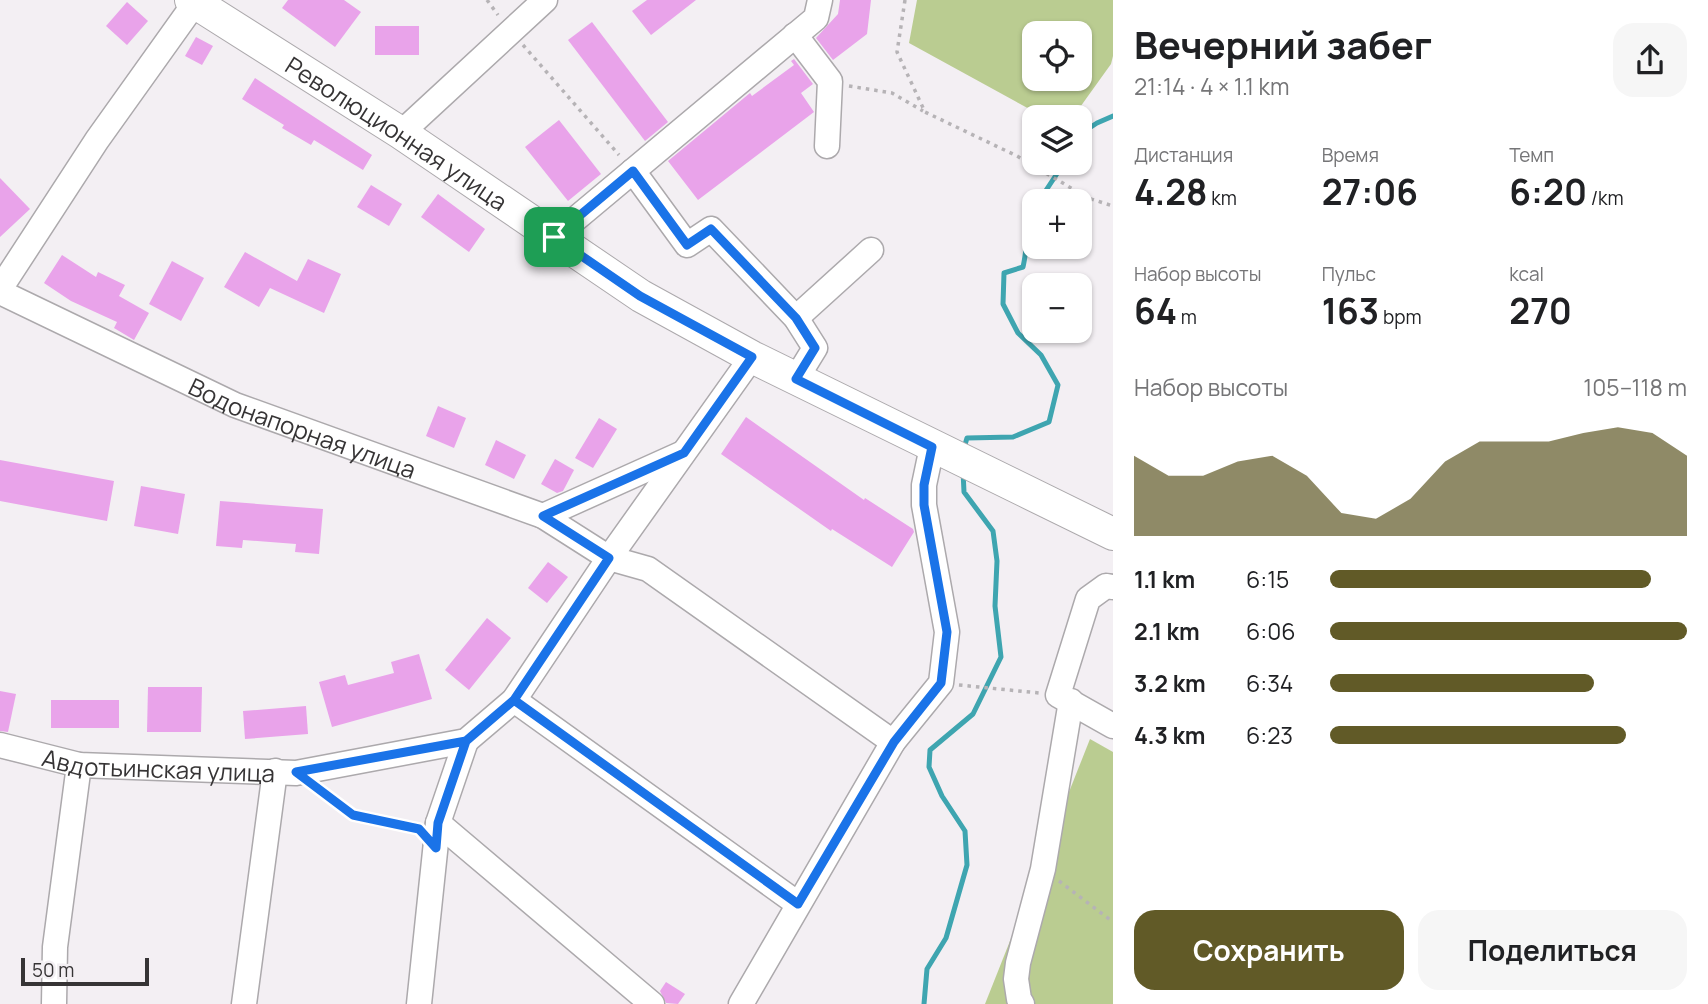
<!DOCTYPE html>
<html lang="ru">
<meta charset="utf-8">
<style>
body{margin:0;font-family:Manrope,sans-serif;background:#f6f6f6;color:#202124;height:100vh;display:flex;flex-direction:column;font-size:26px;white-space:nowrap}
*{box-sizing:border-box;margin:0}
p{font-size:23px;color:#757577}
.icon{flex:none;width:38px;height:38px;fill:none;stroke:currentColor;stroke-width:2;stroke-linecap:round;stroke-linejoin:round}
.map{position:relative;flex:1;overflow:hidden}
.side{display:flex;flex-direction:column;background:#fff;width:595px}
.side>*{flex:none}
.tools{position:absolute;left:1022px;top:21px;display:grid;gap:14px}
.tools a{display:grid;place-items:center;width:70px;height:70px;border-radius:14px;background:#fff;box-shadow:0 2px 5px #0004;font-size:35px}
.scale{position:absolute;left:21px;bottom:18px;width:128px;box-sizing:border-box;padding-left:7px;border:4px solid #363435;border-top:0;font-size:19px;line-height:24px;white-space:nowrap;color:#363435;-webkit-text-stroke:5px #f3eff3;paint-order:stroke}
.pin{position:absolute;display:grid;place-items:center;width:60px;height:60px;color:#fff;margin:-30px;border-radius:14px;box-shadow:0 4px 10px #0006}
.round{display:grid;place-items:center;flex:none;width:74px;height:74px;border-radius:21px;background:#f6f6f6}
.summary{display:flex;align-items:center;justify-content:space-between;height:119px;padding:0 21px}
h1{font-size:38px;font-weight:700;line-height:52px}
.metrics{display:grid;grid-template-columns:repeat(3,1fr);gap:10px;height:119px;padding:7px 21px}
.metrics div{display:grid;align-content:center}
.metrics b{font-size:35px;font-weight:700}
.metrics small{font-size:19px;font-weight:400}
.metrics p{font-size:19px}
.chart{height:196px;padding:14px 21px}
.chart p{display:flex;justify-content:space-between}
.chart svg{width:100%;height:126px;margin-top:7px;fill:#615a27;opacity:.7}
.button{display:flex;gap:14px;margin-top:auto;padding:14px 21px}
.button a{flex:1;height:80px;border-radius:21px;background:#615a27;color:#fff;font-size:28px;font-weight:700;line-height:80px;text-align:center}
.button a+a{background:#f6f6f6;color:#202124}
ul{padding:0 21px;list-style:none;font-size:23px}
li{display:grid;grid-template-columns:112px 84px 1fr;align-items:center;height:52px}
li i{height:18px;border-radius:9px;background:#615a27}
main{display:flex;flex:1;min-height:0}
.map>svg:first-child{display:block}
.green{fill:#bacc91;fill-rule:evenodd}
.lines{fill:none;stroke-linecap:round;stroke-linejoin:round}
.stream{stroke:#3ea5b0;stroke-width:5}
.building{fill:#e9a3ea}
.minor-casing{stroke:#aca9ac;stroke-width:27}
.major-casing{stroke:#aca9ac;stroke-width:34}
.path{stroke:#b6b3b6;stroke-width:3.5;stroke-dasharray:3.5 5;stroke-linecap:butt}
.minor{stroke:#fff;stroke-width:24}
.major{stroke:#fff;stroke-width:32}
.route-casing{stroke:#fff;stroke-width:14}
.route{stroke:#1a73e8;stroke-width:9}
.labels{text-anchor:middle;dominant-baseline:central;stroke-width:5;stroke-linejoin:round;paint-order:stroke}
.street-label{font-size:24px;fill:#363435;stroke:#f3eff3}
</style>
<main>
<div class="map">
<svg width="1113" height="1004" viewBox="0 0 1113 1004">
<rect width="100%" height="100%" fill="#f3eff3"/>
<g class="green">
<path d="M 917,0 L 1113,0 L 1113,56 L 1111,64 L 1073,117 L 1044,117 L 909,43 ZM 1034,33 L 1080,33 L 1080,79 L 1034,79 Z"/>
<path d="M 1090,739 L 1113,752 L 1113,1004 L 985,1004 Z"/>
</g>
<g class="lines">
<g class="stream">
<path d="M 1080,134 L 1097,123 L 1113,116"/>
<path d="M 1039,201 L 1064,163"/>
<path d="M 964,448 L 967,438 L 1013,437 L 1049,422 L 1058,385 L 1041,355 L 1018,333 L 1003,304 L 1004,273 L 1023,267 C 1027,250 1027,227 1034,212"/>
<path d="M 924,1004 L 927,969 L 946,938 L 967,865 L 965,831 L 942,796 L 929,767 L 930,750 L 973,714 L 1001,657 L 995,606 L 997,561 L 993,531 L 964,492 L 963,471"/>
</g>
</g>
<g class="building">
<path d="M 288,0 L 344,0 L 361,12 L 335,47 L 282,8 Z"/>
<path d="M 647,0 L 696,0 L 651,35 L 632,11 Z"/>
<path d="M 840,0 L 871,0 L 867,34 L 833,60 L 816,38 L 838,14 Z"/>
<path d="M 127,2 L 148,21 L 127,45 L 106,26 Z"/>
<path d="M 592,22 L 668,122 L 645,141 L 568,40 Z"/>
<rect x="375" y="26" width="44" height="29"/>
<path d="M 196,37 L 213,46 L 202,65 L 185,56 Z"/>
<path d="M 794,59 L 813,84 L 801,93 L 814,112 L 698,200 L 668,161 L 750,93 L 752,96 L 794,65 L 791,61 Z"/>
<path d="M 255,78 L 372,155 L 363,170 L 314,140 L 311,145 L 282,128 L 284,125 L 242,99 Z"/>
<path d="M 559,120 L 601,174 L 568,201 L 525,147 Z"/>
<path d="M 0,178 L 30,209 L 0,237 Z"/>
<path d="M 371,185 L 402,204 L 389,226 L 357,207 Z"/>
<path d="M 438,194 L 485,229 L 469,252 L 421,217 Z"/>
<path d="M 245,252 L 297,281 L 308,259 L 341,274 L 324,313 L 270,288 L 259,307 L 224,287 Z"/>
<path d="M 62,255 L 96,277 L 98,272 L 125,285 L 119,296 L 149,313 L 134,340 L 114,328 L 117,322 L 71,301 L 44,283 Z"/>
<path d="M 172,261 L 204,278 L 181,321 L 149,304 Z"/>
<path d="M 438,406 L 466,418 L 454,448 L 426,436 Z"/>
<path d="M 746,417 L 864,500 L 865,498 L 913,529 L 914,532 L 892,567 L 832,529 L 831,531 L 721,454 Z"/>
<path d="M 599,418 L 617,429 L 593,468 L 575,458 Z"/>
<path d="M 496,440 L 526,455 L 514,479 L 485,465 Z"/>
<path d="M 555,459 L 574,470 L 563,491 L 557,493 L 541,484 Z"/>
<path d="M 0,460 L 114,481 L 107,521 L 0,501 Z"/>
<path d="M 141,486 L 185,494 L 178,534 L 134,526 Z"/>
<path d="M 220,501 L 323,509 L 319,554 L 295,552 L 296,544 L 243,540 L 242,548 L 216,546 Z"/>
<path d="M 548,562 L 568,577 L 547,603 L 528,588 Z"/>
<path d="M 487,618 L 511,638 L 469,690 L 445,670 Z"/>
<path d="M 419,654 L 432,699 L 332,727 L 319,682 L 345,675 L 348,685 L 394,673 L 391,662 Z"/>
<path d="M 148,687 L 202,687 L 201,732 L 147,732 Z"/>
<path d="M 0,691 L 16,694 L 8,732 L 0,731 Z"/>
<rect x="51" y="700" width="68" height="28"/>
<path d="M 306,706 L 308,734 L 245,739 L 243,711 Z"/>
<path d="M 666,982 L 685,994 L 678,1004 L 666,1003 L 660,991 Z"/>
</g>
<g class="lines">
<g class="minor-casing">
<g id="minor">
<path d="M 795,35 L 830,81 L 827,146"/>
<path d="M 401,133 L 545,0"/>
<path d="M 633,171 L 687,245 L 711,229 L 796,318 L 815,348 L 796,379"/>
<path d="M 554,237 L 816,18 L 820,0"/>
<path d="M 0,289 L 97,140 L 197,0"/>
<path id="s1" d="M 0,292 L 235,405 L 543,516 L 609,558 L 648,569 L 893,742"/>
<path d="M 796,318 L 871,250"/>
<path d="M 543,516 L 683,453"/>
<path d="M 1113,587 L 1106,586 L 1088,599 L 1058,695 L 1113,726"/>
<path d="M 514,700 L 798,904"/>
<path id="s2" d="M 0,745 L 79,765 L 296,773 L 466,741 L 514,700 L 609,558 L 752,357"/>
<path d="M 438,823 L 652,1004"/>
<path d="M 54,1004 L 55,947 L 79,765"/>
<path d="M 244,1004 L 275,771"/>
<path d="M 419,1004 L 438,823 L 466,741"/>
<path d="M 741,1004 L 893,742 L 941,683 L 947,632 L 924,505 L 924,485 L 932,447"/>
<path d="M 1022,1004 L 1019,999 L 1016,979 L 1018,963 L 1043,869 L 1071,701"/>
</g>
</g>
<g class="major-casing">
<g id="major">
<path id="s3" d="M 191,0 L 401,133 L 641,296 L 752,357 L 1113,534"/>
</g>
</g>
<g class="path">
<path d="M 487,0 L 498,15"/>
<path d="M 905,0 L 897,52 L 925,112 L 1017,156 L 1088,198 L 1113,206"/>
<path d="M 523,45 L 619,155"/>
<path d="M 849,86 L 892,93 L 923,111"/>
<path d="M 959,685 L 1039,693"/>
<path d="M 318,789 L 353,815 L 419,828"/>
<path d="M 1059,881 L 1113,922"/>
</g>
<use href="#minor" class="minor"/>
<use href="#major" class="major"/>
</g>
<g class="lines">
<g class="route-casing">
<path id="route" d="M 554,237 L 640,296 L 752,357 L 684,453 L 543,516 L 609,558 L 514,700 L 466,741 L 296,772 L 353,815 L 419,829 L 436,848 L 438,823 L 466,741 L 514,700 L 798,904 L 894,742 L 941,683 L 947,632 L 924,505 L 924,485 L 932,447 L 796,379 L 815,348 L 796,318 L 711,229 L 687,245 L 633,171 L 554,237"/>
</g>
<use href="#route" class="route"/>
</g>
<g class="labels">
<g class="street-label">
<text stroke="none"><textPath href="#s3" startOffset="245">Революционная улица</textPath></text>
<text stroke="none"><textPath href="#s1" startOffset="332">Водонапорная улица</textPath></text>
<text stroke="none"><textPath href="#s2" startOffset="161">Авдотьинская улица</textPath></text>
</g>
</g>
</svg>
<div class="tools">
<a><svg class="icon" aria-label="locate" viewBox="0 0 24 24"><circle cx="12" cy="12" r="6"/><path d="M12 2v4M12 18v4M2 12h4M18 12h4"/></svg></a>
<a><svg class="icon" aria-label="layers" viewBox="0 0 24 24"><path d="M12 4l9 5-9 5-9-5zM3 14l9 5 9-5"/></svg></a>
<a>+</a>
<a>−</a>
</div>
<div class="scale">50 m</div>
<div class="pin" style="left:554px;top:237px;background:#1e9e55"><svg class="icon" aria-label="arrive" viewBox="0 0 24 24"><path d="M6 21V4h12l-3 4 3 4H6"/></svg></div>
</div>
<section class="side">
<div class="summary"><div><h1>Вечерний забег</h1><p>21:14 · 4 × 1.1 km</p></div><a class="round"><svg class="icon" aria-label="share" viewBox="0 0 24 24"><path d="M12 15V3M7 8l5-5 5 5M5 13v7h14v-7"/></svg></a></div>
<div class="metrics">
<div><p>Дистанция</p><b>4.28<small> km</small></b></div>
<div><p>Время</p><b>27:06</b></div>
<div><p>Темп</p><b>6:20<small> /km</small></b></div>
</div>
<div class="metrics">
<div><p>Набор высоты</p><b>64<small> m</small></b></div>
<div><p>Пульс</p><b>163<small> bpm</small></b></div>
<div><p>kcal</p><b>270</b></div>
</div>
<div class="chart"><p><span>Набор высоты</span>105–118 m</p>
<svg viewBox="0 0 160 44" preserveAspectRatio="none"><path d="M0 44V16L10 23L20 23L30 18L40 16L50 23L60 36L70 38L80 31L90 18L100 11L110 11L120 11L130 8L140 6L150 8L160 16V44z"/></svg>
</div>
<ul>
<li><b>1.1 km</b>6:15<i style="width:90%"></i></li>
<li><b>2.1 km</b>6:06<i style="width:100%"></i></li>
<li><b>3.2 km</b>6:34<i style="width:74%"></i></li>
<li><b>4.3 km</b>6:23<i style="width:83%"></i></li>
</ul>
<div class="button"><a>Сохранить</a><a>Поделиться</a></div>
</section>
</main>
